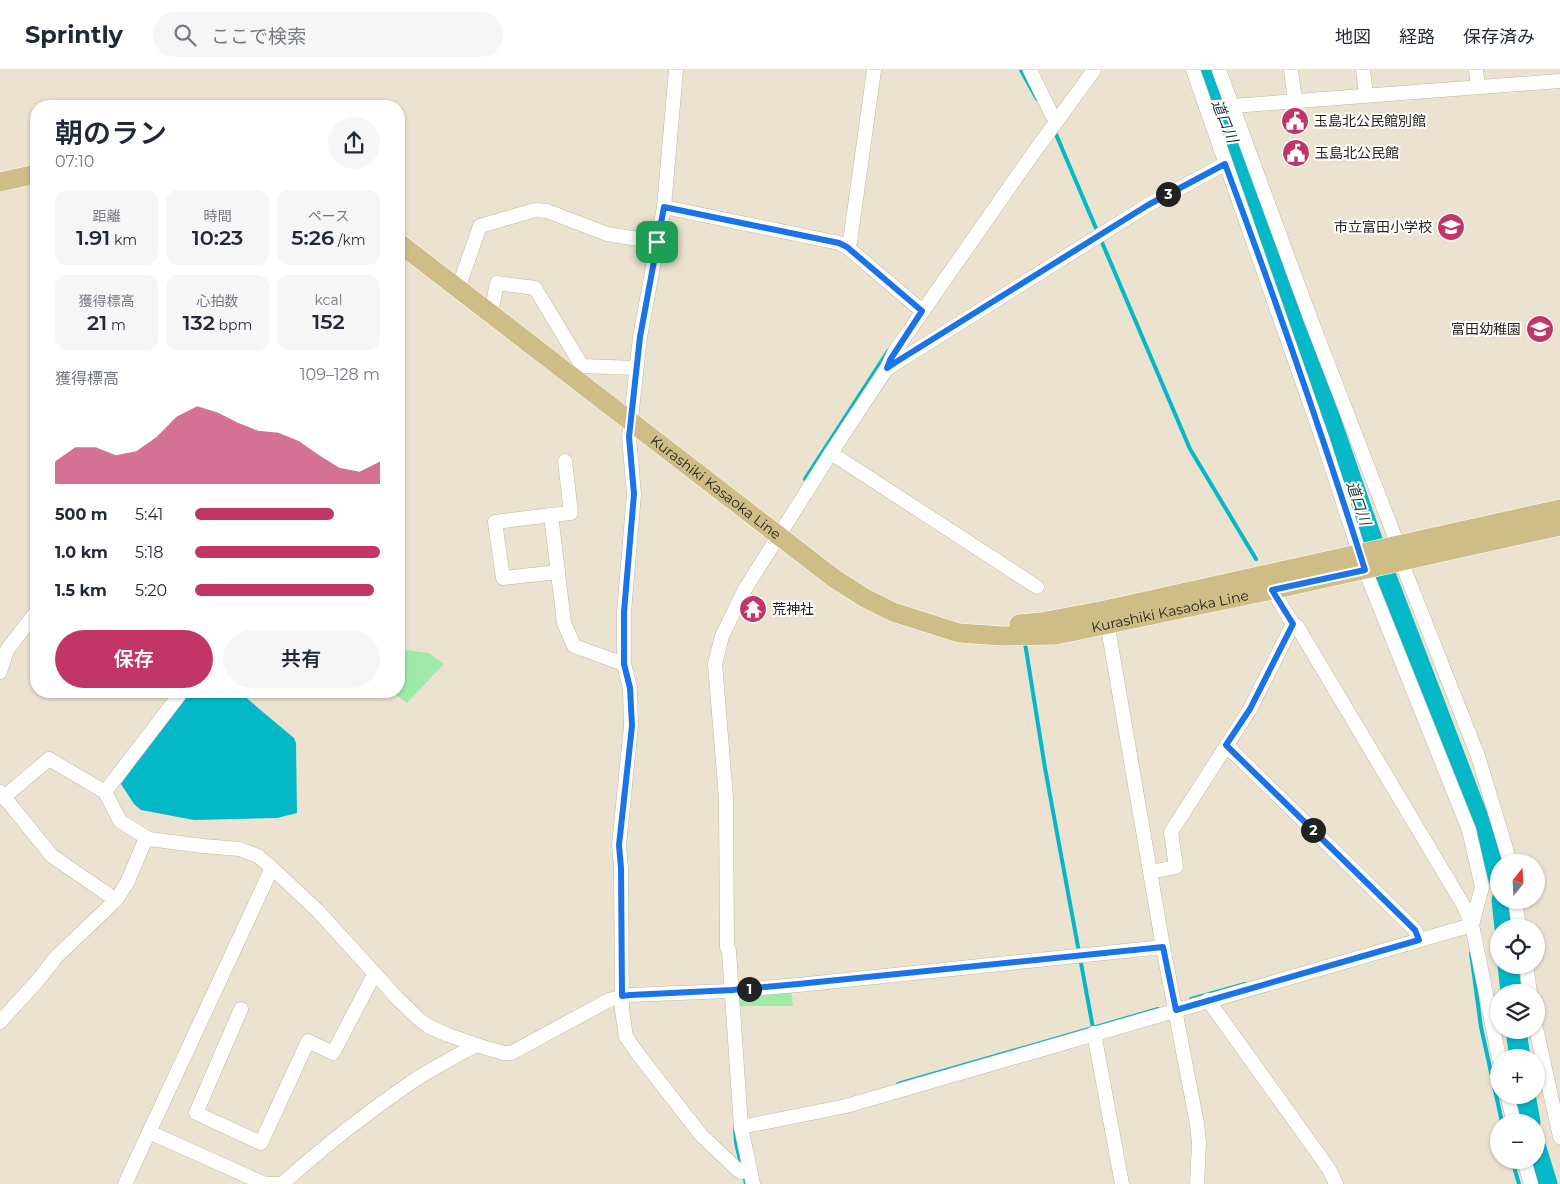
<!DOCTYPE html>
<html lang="ja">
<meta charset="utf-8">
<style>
body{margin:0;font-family:Montserrat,"Noto Sans JP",sans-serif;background:#f6f6f7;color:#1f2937;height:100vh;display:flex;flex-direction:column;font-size:19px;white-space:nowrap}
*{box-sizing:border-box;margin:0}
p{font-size:16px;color:#747a83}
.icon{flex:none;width:28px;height:28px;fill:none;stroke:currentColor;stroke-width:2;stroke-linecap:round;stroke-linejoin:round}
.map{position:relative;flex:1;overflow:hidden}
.sheet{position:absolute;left:30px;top:30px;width:375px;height:598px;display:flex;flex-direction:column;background:#fff;border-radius:20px;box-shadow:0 1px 4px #0004}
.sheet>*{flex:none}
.needle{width:32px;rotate:18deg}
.controls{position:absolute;left:1490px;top:784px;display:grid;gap:10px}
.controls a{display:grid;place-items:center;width:55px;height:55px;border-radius:50%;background:#fff;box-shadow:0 1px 4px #0004;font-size:25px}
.pin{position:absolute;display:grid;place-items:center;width:42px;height:42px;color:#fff;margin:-21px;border-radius:10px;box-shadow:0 2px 8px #0006}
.km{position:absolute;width:25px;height:25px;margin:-12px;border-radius:50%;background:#222;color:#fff;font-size:14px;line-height:25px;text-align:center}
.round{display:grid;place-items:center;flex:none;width:52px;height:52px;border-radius:26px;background:#f6f6f7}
.head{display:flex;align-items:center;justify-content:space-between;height:85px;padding:0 25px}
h1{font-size:28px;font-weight:600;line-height:38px}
.figures{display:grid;grid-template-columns:repeat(3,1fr);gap:8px;height:85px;padding:5px 25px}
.figures div{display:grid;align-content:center;border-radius:12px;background:#f6f6f7;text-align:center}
.figures b{font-size:21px;font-weight:600}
.figures small{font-size:14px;font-weight:400}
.figures p{font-size:14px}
.chart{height:140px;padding:10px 25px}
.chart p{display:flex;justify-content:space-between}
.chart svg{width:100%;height:90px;margin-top:5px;fill:#c23667;opacity:.7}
.cta{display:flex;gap:10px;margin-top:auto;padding:10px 25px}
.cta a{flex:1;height:58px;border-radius:30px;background:#c23667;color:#fff;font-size:20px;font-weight:600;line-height:58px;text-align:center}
.cta a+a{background:#f6f6f7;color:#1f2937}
ul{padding:0 25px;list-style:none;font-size:16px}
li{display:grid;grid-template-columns:80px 60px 1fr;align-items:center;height:38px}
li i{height:12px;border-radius:6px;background:#c23667}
header{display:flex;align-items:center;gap:30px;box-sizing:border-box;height:70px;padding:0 25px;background:#fff;border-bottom:1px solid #e0e1e3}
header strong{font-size:24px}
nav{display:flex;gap:28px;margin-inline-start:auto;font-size:18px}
.search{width:350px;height:45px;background:#f6f6f7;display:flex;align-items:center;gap:12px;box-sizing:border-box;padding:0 18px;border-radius:28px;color:#747a83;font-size:19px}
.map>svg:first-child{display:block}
.green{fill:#9feaa9}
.water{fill:#04b8c8}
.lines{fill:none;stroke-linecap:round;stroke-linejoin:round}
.stream{stroke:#04b8c8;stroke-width:4}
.river{stroke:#04b8c8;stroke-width:21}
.minor-casing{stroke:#beb7a4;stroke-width:15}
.major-casing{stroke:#fff;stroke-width:20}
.minor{stroke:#fff;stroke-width:14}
.major{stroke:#cebd86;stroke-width:19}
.route-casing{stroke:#fff;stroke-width:10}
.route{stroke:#1a73e8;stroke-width:6}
.labels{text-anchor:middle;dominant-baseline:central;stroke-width:4;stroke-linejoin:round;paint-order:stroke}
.poi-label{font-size:14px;fill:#26241c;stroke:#fff;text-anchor:start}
.street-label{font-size:14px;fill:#26241c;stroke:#fff}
.water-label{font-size:15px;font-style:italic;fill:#1d3538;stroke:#fff}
</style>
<header>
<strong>Sprintly</strong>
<div class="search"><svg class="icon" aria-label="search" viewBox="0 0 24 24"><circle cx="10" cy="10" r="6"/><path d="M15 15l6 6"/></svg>ここで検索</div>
<nav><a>地図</a><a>経路</a><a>保存済み</a></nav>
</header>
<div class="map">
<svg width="1560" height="1114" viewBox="0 0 1560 1114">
<rect width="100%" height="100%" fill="#ebe3cf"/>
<g class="green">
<path d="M 399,579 L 429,583 L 444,594 L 407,633 L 391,621 L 399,621 Z"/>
<path d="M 791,920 L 793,936 L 737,936 L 737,931 L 740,927 Z"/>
</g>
<path class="water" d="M 205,621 L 238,621 L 294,668 L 296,673 L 297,743 L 277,748 L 194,750 L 141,740 L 134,734 L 121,714 L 183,627 Z"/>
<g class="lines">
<g class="stream">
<path d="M 1021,0 L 1037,29"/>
<path d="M 1055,62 L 1190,379 L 1256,489"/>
<path d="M 805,409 L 888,281"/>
<path d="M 1025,573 L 1045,698 L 1093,958"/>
<path d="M 1471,883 L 1481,957 L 1502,1052"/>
<path d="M 1191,929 L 1245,914"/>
<path d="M 898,1014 L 1158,939"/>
<path d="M 735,1058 L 736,1073 L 742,1098"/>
<path d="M 1512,1090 L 1519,1114"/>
<path d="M 744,1105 L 746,1114"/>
</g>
<g class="river">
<path d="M 1204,0 L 1234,71 L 1372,470 L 1490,779 L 1499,809"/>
<path d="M 1502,830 L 1505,858"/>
<path d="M 1508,895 L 1511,922"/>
<path d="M 1516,960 L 1520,988"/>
<path d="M 1525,1025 L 1530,1052"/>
<path d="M 1536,1078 L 1547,1114"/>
</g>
<g class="minor-casing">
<g id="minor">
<path d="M 676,0 L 664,137 L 640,267 L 629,367 L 634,424 L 624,542 L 624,594 L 630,618 L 631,656 L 619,775 L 621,798 L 622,940 L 626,967 L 638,984 L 701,1065 L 738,1100 L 741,1102 L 749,1101"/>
<path d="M 1030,0 L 1052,45 L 1057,51"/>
<path d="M 1193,0 L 1322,368 L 1365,500 L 1469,760 L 1482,817 L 1472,855"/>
<path d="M 1219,0 L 1311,250 L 1398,475 L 1401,491 L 1478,686 L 1510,792"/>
<path d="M 1291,0 L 1295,31"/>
<path d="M 1363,0 L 1366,25"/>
<path d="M 1476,0 L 1478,16"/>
<path d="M 1206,38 L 1560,11"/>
<path d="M 664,137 L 839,173 L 847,177 L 922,241"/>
<path d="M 847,177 L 850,172 L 874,0"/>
<path d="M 458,219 L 480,156 L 535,140 L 547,141 L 607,164 L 657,172"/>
<path d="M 493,233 L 497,213 L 535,218 L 582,296 L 636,298"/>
<path d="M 888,298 L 1148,135 L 1225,94"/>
<path d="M 831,383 L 1037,517"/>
<path d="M 565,391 L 571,443 L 551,445 L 564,553 L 574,576 L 624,594"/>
<path d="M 551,445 L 495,452 L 503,508 L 558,502"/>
<path d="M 1272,520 L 1293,554 L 1297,556 L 1465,838 L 1472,855 L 1499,988"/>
<path d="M 1106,546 L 1163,877 L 1197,1054 L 1199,1073 L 1197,1114"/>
<path d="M 0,602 L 7,580 L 36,542"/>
<path d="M 179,621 L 180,624 L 105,722 L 120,751 L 149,769 L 203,776 L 239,779 L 258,786 L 272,798 L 318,841 L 397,928 L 420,950 L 428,956 L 448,965 L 486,978 L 504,983 L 511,983 L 609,930 L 630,925 L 728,921 L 798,915 L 1163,877"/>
<path d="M 1226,675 L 1415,860 L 1419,870"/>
<path d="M 0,722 L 52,786 L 116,830"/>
<path d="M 3,728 L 49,689 L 105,722"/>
<path d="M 1150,802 L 1176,797 L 1171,762 L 1250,639 L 1293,554"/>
<path d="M 1515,830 L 1519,858"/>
<path d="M 1526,895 L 1530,922"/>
<path d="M 1208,930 L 1329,1099 L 1336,1114"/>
<path d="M 241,939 L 196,1043 L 261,1073 L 308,971 L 333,983 L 375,903"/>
<path d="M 0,952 L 39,909 L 56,887 L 116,830 L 127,813 L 144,773 L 149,769"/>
<path d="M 1536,958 L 1560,1067"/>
<path d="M 1094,963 L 1122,1114"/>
<path d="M 1507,1025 L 1514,1052"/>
<path d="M 741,1057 L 846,1036 L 1472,855"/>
<path d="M 149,1062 L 265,1114 L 281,1114"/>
<path d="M 1524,1090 L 1531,1114"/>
<path d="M 125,1114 L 272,798"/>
<path d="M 282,1114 C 324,1076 369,1041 416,1009 C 435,997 456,986 476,975"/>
<path d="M 753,1114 L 741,1057 L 729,881 L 727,877 L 726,728 L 715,594 L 722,566 L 745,519 L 831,383 L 887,298 L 895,281 L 1032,85 L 1094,0"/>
</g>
</g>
<g class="major-casing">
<g id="major">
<path d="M 0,112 L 36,104"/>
<path id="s1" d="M 399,173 L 835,509 L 865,528 L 893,542 L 959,563 L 1002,566 L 1056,565 L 1272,520 L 1560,456"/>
<path d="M 1019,554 L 1041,552 L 1105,540 L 1560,439"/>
</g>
</g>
<use href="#minor" class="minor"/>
<use href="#major" class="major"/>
</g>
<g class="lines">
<g class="route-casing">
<path id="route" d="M 1225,94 C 1275,228 1322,363 1365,500 L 1272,520 L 1293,554 L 1250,639 L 1226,675 L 1415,860 L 1419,870 L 1176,940 L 1163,877 L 798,914 L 732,920 L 630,925 L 622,926 L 621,798 L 619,775 L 632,656 L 630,618 L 624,594 L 624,542 L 634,424 L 629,367 L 640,267 L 664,137 L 839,173 L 847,177 L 922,241 L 890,290 L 887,298 L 896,292 L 1148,135 Z"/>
</g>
<use href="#route" class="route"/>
</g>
<defs>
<g id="civic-disc" transform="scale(1.4375)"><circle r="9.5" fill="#c23667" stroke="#fff"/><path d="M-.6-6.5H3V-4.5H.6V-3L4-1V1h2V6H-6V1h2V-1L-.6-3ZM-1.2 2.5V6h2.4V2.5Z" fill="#fff"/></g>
<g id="school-disc" transform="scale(1.4375)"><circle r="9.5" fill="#c23667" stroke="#fff"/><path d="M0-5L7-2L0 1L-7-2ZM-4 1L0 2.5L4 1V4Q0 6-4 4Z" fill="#fff"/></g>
<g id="temple-disc" transform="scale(1.4375)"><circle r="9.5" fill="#c23667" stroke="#fff"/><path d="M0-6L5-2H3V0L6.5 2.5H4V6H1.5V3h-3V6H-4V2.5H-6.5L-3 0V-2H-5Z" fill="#fff"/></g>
</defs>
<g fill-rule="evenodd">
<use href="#civic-disc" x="1295" y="51"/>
<use href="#civic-disc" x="1296" y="83"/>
<use href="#school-disc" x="1451" y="157"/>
<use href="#school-disc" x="1540" y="259"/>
<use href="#temple-disc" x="753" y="539"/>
</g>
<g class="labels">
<g class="poi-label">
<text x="1314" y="51">玉島北公民館別館</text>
<text x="1315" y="83">玉島北公民館</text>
<text x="1432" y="157" text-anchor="end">市立富田小学校</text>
<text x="1521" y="259" text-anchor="end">富田幼稚園</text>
<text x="772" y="539">荒神社</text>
</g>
<g class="street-label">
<text stroke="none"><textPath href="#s1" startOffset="400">Kurashiki Kasaoka Line</textPath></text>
<text stroke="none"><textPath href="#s1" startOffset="900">Kurashiki Kasaoka Line</textPath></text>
</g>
<g class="water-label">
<text transform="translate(1225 51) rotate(68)">道口川</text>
<text transform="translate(1359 433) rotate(71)">道口川</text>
</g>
</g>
</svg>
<div class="controls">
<a><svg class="needle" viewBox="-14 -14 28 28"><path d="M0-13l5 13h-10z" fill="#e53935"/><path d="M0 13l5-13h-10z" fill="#747a83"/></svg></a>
<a><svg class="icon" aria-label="locate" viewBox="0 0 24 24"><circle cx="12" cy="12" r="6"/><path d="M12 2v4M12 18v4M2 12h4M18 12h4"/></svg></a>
<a><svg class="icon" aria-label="layers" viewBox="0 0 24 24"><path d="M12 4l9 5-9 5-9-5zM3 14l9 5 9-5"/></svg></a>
<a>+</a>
<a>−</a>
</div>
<div class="pin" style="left:657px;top:172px;background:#1e9e55"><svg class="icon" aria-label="arrive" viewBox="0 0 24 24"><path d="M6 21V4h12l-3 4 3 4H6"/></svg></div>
<b class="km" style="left:749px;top:919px">1</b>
<b class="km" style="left:1313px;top:760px">2</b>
<b class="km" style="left:1168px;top:124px">3</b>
<section class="sheet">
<div class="head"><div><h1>朝のラン</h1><p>07:10</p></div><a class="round"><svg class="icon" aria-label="share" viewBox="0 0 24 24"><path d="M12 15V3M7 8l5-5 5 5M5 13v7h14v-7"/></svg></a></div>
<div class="figures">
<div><p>距離</p><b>1.91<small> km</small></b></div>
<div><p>時間</p><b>10:23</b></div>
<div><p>ペース</p><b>5:26<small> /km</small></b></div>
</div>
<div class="figures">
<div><p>獲得標高</p><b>21<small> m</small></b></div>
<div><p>心拍数</p><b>132<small> bpm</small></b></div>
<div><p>kcal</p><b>152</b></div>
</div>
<div class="chart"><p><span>獲得標高</span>109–128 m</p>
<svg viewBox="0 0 160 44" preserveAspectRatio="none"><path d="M0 44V33L10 26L20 26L30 30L40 28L50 21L60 11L70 6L80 9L90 14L100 18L110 19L120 23L130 30L140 36L150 38L160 33V44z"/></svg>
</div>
<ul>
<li><b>500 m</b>5:41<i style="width:75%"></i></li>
<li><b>1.0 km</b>5:18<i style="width:100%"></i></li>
<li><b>1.5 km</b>5:20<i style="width:97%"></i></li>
</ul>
<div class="cta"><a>保存</a><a>共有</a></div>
</section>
</div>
